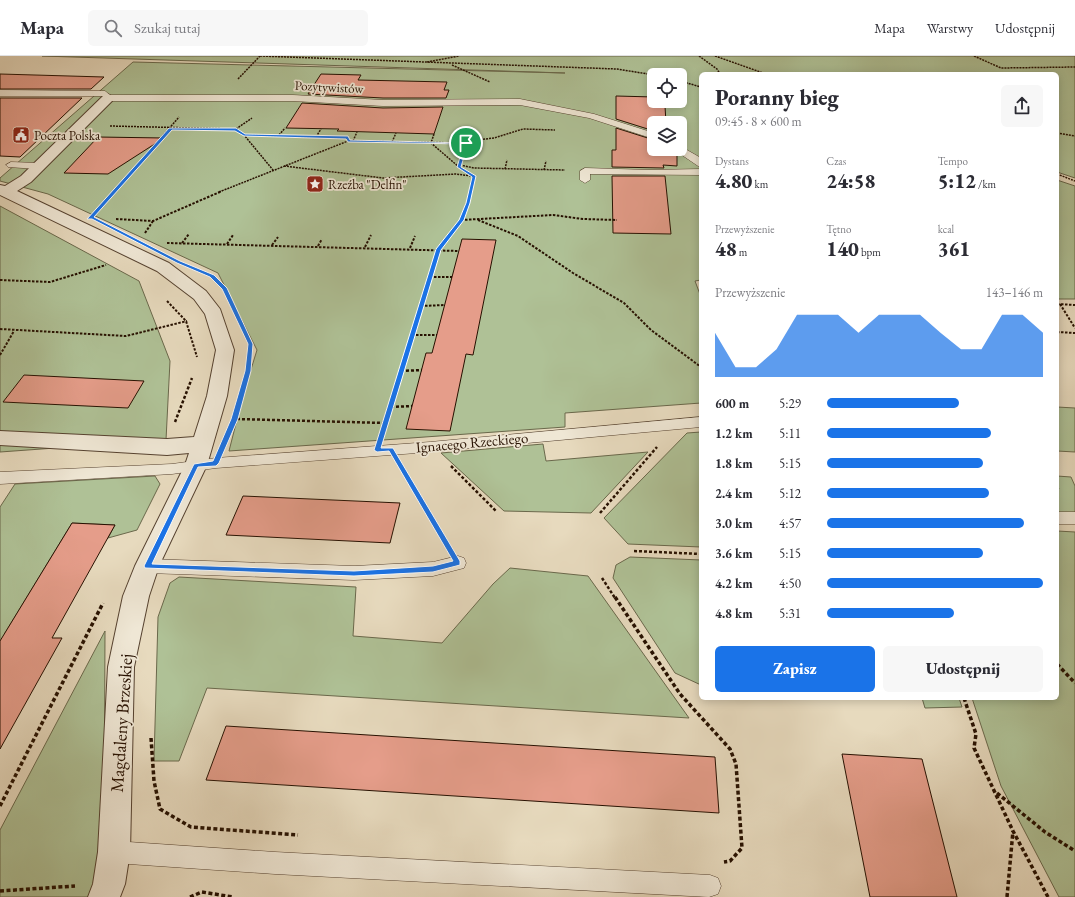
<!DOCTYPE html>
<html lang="pl">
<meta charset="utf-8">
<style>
body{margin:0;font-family:"EB Garamond",serif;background:#f7f7f7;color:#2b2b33;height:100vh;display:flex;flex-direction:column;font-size:15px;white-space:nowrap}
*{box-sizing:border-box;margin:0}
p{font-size:13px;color:#7c7c81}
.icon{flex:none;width:22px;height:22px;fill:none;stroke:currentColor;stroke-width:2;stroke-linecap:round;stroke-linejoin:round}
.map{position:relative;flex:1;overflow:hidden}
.details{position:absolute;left:699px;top:16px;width:360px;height:628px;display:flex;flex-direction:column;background:#fff;border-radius:6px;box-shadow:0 2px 10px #0003}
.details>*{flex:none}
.buttons{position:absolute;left:647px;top:12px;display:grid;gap:8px}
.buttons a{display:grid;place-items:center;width:40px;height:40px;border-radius:6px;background:#fff;box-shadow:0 2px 10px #0003;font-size:20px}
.pin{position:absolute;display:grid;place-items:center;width:34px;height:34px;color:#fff;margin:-17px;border:2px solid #fff;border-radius:50%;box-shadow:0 1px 4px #0007}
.round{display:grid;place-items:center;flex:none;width:42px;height:42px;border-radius:6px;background:#f7f7f7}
.head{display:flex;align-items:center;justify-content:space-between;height:68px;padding:0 16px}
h1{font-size:22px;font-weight:800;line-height:30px}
.figures{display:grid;grid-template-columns:repeat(3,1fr);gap:6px;height:68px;padding:4px 16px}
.figures div{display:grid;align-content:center}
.figures b{font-size:20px;font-weight:800}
.figures small{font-size:11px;font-weight:400}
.figures p{font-size:11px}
.chart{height:112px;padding:8px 16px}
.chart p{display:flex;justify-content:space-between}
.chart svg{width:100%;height:72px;margin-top:4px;fill:#1a73e8;opacity:.7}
.cta{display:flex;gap:8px;margin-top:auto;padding:8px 16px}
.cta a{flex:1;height:46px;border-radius:6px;background:#1a73e8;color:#fff;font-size:16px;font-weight:800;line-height:46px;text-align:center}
.cta a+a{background:#f7f7f7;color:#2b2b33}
ul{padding:0 16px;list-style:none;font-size:13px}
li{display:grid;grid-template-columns:64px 48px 1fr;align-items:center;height:30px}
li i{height:10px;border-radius:5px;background:#1a73e8}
header{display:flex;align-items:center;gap:24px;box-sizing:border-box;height:56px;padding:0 20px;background:#fff;border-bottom:1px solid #e1e1e2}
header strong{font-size:19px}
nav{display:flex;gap:22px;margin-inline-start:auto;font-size:14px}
.search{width:280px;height:36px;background:#f7f7f7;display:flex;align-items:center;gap:10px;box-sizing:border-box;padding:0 14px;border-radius:6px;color:#7c7c81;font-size:15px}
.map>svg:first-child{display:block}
.green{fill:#afc196;stroke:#6a684b;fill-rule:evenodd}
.building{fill:#e59d8a;stroke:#261000}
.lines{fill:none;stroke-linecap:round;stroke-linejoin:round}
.lane-casing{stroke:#564230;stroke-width:1}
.street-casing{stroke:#564230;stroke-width:2}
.path-far3{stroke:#261000;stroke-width:1.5;stroke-dasharray:2 1;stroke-linecap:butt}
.path-far2{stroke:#261000;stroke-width:2;stroke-dasharray:2.5 1.5;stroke-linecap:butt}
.path-far1{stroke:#261000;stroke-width:2.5;stroke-dasharray:3 2;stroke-linecap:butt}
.path{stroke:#261000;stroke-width:3.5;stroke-dasharray:4 2.5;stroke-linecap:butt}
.lane{fill:#efe7d5;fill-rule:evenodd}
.street{fill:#efe7d5;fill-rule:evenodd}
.route{fill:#1a73e8;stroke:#fff;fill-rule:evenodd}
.labels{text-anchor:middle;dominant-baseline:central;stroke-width:3.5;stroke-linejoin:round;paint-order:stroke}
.far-street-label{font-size:13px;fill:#261000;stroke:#efe7d5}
.far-poi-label{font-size:13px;fill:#261000;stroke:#efe7d5;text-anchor:start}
.street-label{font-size:15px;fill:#261000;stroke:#efe7d5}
.near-street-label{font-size:18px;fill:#261000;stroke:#efe7d5}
</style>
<header>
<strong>Mapa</strong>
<div class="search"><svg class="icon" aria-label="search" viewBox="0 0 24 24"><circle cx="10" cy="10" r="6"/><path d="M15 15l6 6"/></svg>Szukaj tutaj</div>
<nav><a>Mapa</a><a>Warstwy</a><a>Udostępnij</a></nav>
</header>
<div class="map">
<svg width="1075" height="841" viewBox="0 0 1075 841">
<rect width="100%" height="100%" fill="#e7dabe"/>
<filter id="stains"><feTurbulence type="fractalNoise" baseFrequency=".005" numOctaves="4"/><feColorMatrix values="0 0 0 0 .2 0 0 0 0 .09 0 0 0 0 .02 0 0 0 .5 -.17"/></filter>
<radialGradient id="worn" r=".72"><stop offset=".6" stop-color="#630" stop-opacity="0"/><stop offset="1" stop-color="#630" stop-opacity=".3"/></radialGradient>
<g class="green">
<path d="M 42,0 L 1075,0 L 1075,122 L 1057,116 L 1057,18 L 701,18 L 701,224 L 695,225 L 701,241 L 701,347 L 565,357 L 565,371 L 229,395 L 244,336 L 257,294 L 218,217 L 48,138 L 0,125 L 0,122 L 133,6 L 565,17 ZM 654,19 L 680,19 L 680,45 L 654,45 ZM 654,67 L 680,67 L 680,93 L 654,93 Z"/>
<path d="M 1057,124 L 1075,130 L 1075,243 L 1057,243 Z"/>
<path d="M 0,150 L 139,225 L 170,305 L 166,384 L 0,396 Z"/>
<path d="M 1057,351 L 1075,352 L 1075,396 L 1057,395 Z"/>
<path d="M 701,376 L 701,491 L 628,488 L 604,462 L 687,377 Z"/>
<path d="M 543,388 L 546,405 L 648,396 L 591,457 L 504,455 L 441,397 Z"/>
<path d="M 155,420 L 160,428 L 137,474 L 108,482 L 115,469 L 72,467 L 5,577 L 0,598 L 0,451 L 15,428 Z"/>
<path d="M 1057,420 L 1071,421 L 1075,430 L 1075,458 L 1057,458 L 1057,433 L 1059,433 L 1057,429 Z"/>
<path d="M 1057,475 L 1075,476 L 1075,841 L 1059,841 L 1001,730 L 972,642 L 1057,642 Z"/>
<path d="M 630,501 L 701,504 L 701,629 L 675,617 L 613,522 L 616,509 Z"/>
<path d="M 510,512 L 588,520 L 689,662 L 207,632 L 179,705 L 154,705 L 158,561 L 170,527 L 179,521 L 356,531 L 353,580 L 442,587 L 493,528 Z"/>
<path d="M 105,575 L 104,814 L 98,841 L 0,841 L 0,774 Z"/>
<path d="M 922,642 L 959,642 L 962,651 L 925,652 Z"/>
</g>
<g class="building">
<path d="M 0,18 L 104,21 L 91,33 L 0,33 Z"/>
<path d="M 321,18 L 361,19 L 358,24 L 447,26 L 444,34 L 449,34 L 446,42 L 383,42 L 308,38 Z"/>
<path d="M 616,40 L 654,41 L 654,45 L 659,45 L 659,50 L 665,50 L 666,67 L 654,67 L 654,75 L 616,63 Z"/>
<path d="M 0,42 L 82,42 L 20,101 L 0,100 Z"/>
<path d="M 302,47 L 383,52 L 443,51 L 434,78 L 337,75 L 339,73 L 286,72 Z"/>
<path d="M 616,72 L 654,84 L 654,93 L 672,93 L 677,97 L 677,110 L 663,109 L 664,112 L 612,111 L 612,94 L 616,94 Z"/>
<path d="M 98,81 L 164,82 L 108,118 L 64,117 Z"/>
<path d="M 612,120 L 665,120 L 671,178 L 613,177 Z"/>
<path d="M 462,183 L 496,184 L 473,299 L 466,298 L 450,375 L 406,373 L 426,297 L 432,297 Z"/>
<path d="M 24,319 L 144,325 L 128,352 L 3,346 Z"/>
<path d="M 243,440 L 400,447 L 390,487 L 226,479 Z"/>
<path d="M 72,467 L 115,469 L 52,582 L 62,582 L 0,693 L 0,585 Z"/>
<path d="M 226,670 L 715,701 L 719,757 L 206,724 Z"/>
<path d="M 842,698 L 922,703 L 957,841 L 870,841 Z"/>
</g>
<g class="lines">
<g class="lane-casing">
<g id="lane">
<path d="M 0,34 L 105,35 L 110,39 L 293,39 L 383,44 L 520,43 L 594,58 L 654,77 L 654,83 L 589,62 L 520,49 L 383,50 L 293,45 L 108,45 L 103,40 L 0,40 Z"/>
<path d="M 680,90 L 701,102 L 701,112 L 676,95 L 674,93 L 680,93 Z"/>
<path d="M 11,106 L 38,107 L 43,110 L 38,113 L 8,111 L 6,109 Z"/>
<path d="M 585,112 L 650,114 L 701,113 L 701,119 L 590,118 L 590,124 L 585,127 L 580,124 L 580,115 Z"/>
<path d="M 701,361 L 701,371 L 430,396 L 216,412 L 172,418 L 0,428 L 0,416 L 172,408 L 216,402 L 430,386 Z"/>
<rect x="1057" y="456" width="18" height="12"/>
<path d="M 458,500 L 464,502 L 466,507 L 464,512 L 433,520 L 354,524 L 147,517 L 141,515 L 139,510 L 141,505 L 147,503 L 354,510 L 433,506 Z"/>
<path d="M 114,785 L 275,796 L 710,819 L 718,822 L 721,830 L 718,838 L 709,841 L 275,818 L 114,807 L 106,804 L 103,796 L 106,788 Z"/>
</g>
</g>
<g class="street-casing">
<path id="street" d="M 108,38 L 114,42 L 112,45 L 31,126 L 17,135 L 169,207 L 206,235 L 220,253 L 234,294 L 227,340 L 207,409 L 159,510 L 149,540 L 134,611 L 130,796 L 125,828 L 120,841 L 88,841 L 93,828 L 98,796 L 108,611 L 123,540 L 135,510 L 185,409 L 189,397 L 167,399 L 0,389 L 0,375 L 167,383 L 194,381 L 207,340 L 216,294 L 205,258 L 194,243 L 157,215 L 0,139 L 0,129 L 5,130 L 21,120 L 104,39 Z"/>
</g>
<g class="path-far3">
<path d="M 260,0 L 617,13 L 654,19"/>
<path d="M 699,0 L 717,13 L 720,18"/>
<path d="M 715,0 L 766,18"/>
<path d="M 974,0 L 1001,12 L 1075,11"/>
<path d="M 427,6 L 459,0"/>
<path d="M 452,9 L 490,26"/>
<path d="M 238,23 L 260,0"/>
<path d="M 680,25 L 701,31"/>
<path d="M 110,70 L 236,73 L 252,62"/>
<path d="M 236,73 L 244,79 L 273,114"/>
<path d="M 1057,77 L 1075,80"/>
<path d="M 434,78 L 431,87 L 459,111"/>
<path d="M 244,79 L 348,82 L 348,85 L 466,87 L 459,111 L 474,120 L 470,136"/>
<path d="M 279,79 L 285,72"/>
<path d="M 316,81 L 321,73"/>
<path d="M 353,85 L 357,76"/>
<path d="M 392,86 L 396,77"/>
<path d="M 466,87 L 468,85 L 494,82 L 523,73 L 555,74"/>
<path d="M 460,109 L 474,112 L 565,114"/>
<path d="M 284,110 L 383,122 L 456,118 L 472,120"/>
<path d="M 505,113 L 507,104"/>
<path d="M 544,114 L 546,105"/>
<path d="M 1057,118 L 1075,125"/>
<path d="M 114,136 L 179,61"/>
<path d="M 219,136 L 348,85"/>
</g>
<g class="path-far2">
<path d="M 97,155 L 115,135"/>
<path d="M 116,163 L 153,165 L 222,135"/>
<path d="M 461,164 L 553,159 L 583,163 L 617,164"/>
<path d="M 478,164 L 518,180 L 573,217 L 624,247 L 651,274 L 701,311"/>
<path d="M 145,177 L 153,165"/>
<path d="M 167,187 L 459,195"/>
<path d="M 182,187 L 189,178"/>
<path d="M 227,188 L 233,179"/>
<path d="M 272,189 L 278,181"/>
<path d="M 318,190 L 322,183"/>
<path d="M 365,191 L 371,179"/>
<path d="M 410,192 L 415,180"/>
<path d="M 430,221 L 452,221"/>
<path d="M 0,224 L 50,226 L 106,209"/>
<path d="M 167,245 L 186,265 L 197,301"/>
<path d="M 1057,248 L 1075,249"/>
<path d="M 1060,248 L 1075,272"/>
<path d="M 421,250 L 445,249"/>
<path d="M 0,273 L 126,280 L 187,265"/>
<path d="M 1057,276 L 1075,277"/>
<path d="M 412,279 L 437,279"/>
<path d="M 0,299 L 14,275"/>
<path d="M 402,312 L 438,193 L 461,164 L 471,135"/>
</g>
<g class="path-far1">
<path d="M 401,315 L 422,314"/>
<path d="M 391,351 L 412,350"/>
<path d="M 237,363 L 385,367"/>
<path d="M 175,366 L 192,322"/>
<path d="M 384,373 L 403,311"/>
<path d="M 451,410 L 496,455"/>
<path d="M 403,414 L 446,487"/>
<path d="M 600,457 L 657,391"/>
<path d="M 634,495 L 701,498"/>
<path d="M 602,522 L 615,542"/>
</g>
<g class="path">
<path d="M 615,541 L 680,638 L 730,693 L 736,708 L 742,792 L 730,805 L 724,806"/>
<path d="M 1057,608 L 1075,627"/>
<path d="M 964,642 L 976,678 L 974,692 L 1013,775 L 1048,841"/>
<path d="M 151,682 L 154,725 L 160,753 L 191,771 L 298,779"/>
<path d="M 997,737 L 1045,776 L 1075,795"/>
<path d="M 0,750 L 103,547"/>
<path d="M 0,835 L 75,830"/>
<path d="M 190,841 L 202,836 L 233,841"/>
<path d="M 1007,841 L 1013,775"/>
</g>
<use href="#lane" class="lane"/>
<use href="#street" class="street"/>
</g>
<path class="route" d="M 169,72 L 236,72 L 245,78 L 348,80 L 350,84 L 468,87 L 461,111 L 476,120 L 470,147 L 464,164 L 441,194 L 381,392 L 393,392 L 460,505 L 460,509 L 433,516 L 354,520 L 145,512 L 144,510 L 194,408 L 213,405 L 231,363 L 245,315 L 248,288 L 222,233 L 210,221 L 177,207 L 92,163 L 87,163 ZM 172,74 L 235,75 L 244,80 L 346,83 L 348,86 L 464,88 L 457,111 L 472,121 L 466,147 L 459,164 L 436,193 L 374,394 L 377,396 L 389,395 L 453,505 L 433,510 L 354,515 L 152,508 L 198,411 L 216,410 L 219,407 L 238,363 L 251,315 L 253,288 L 227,232 L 214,219 L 180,205 L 94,161 Z"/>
<defs>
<g id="civic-square" transform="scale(0.9)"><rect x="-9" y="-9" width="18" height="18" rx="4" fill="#8f2418" stroke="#efe7d5"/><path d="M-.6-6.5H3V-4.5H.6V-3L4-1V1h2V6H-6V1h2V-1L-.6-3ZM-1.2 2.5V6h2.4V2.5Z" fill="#fff"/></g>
<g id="sight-square" transform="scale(0.9)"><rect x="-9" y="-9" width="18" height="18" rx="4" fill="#8f2418" stroke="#efe7d5"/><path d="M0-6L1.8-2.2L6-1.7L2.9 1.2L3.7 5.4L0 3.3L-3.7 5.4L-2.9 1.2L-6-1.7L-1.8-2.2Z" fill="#fff"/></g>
</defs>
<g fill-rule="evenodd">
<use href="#civic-square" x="21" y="79"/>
<use href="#sight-square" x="315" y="128"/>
</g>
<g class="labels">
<g class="far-street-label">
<text transform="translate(329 31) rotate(3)">Pozytywistów</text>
</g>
<g class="far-poi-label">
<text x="34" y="79">Poczta Polska</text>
<text x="328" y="128">Rzeźba "Delfin"</text>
</g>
<g class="street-label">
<text transform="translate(472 386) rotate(-5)">Ignacego Rzeckiego</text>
</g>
<g class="near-street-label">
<text transform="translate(121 667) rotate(-86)">Magdaleny Brzeskiej</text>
</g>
</g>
<rect width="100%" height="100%" filter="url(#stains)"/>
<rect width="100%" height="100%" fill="url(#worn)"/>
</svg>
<div class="buttons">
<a><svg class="icon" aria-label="locate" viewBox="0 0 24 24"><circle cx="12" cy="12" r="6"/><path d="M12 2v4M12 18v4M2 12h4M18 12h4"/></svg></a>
<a><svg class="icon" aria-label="layers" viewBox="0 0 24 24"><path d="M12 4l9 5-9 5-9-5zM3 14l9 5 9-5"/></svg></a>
</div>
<div class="pin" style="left:466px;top:87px;background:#1e9e55"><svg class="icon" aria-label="arrive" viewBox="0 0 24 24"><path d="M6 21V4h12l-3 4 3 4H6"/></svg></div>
<section class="details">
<div class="head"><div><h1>Poranny bieg</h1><p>09:45 · 8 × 600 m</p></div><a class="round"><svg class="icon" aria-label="share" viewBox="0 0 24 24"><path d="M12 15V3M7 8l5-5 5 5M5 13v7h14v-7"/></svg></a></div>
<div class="figures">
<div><p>Dystans</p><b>4.80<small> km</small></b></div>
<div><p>Czas</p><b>24:58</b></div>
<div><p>Tempo</p><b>5:12<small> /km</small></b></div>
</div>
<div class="figures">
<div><p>Przewyższenie</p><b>48<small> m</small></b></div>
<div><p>Tętno</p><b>140<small> bpm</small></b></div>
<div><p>kcal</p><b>361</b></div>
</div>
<div class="chart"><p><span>Przewyższenie</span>143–146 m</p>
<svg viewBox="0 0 160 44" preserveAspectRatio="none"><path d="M0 44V17L10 38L20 38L30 27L40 6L50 6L60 6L70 17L80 6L90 6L100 6L110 17L120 27L130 27L140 6L150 6L160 17V44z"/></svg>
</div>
<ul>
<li><b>600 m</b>5:29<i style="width:61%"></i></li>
<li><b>1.2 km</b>5:11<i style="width:76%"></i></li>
<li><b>1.8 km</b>5:15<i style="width:72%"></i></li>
<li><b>2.4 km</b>5:12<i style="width:75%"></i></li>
<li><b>3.0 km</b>4:57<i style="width:91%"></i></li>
<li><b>3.6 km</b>5:15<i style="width:72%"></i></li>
<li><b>4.2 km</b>4:50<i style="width:100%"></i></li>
<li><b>4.8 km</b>5:31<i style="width:59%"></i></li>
</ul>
<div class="cta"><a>Zapisz</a><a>Udostępnij</a></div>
</section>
</div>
